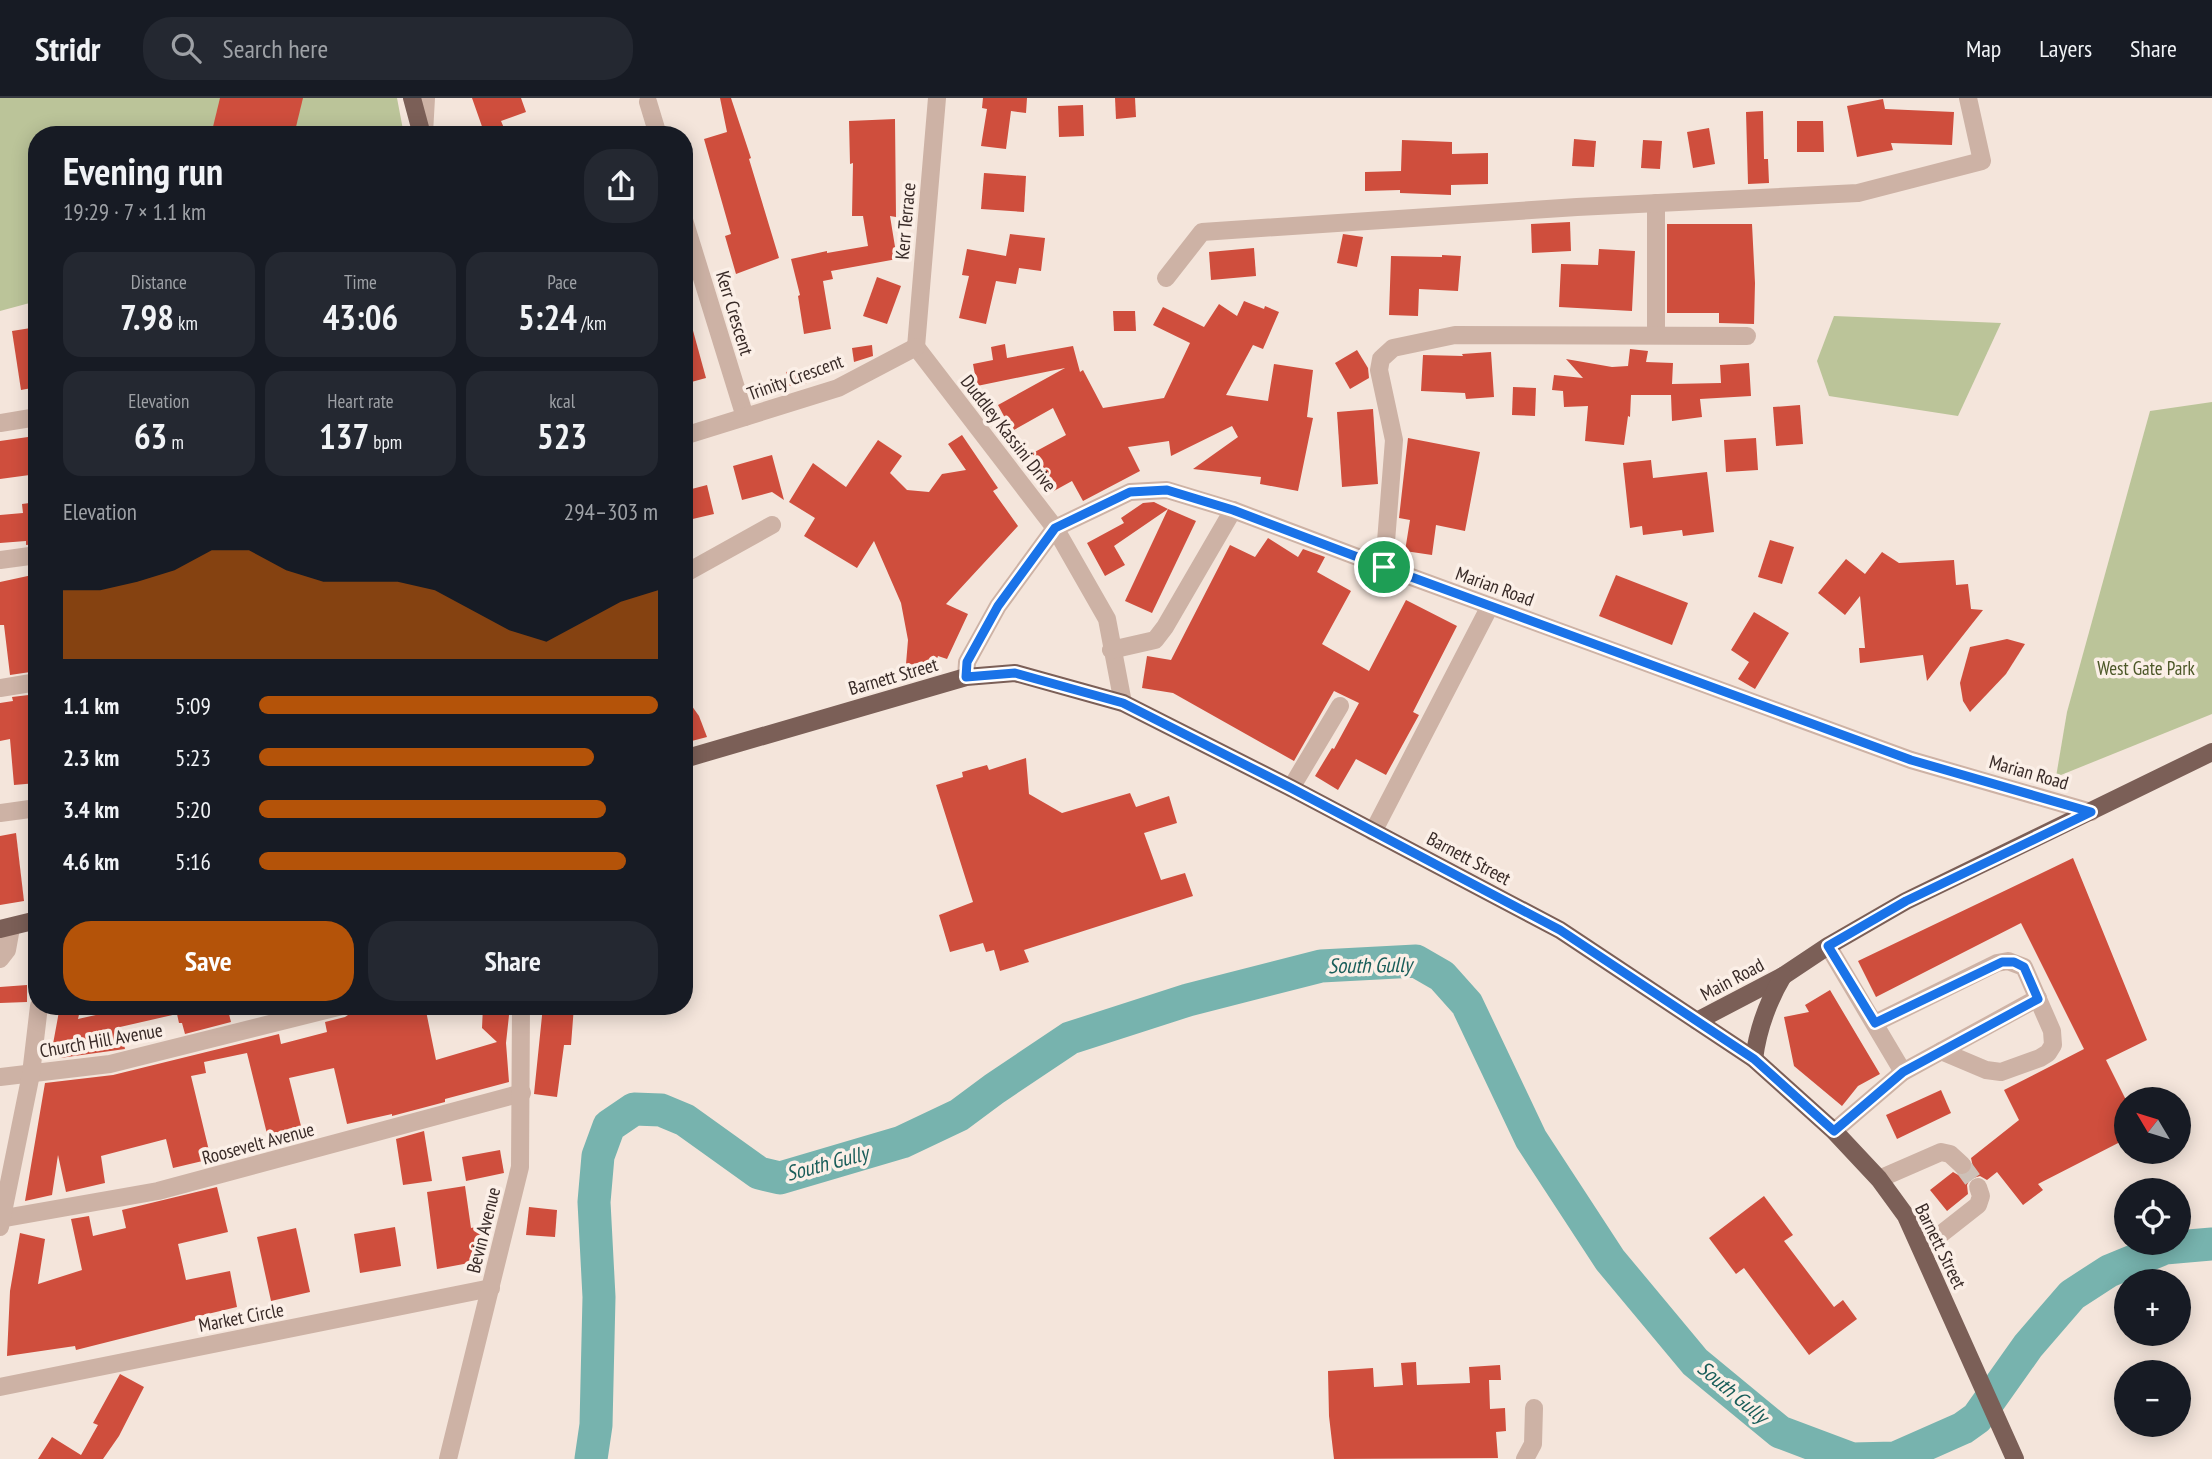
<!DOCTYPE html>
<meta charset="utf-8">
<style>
body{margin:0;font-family:"PT Sans Narrow",sans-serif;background:#242831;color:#f1f3f6;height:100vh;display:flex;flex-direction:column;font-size:26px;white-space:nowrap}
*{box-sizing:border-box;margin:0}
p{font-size:23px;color:#9ea1a6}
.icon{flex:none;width:38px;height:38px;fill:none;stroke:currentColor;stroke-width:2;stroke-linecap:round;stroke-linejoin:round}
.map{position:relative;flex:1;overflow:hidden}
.side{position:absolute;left:28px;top:28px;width:665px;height:889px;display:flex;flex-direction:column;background:#171b24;border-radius:28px;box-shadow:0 4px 18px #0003}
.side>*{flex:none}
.needle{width:46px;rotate:308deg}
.buttons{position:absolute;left:2114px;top:989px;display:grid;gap:14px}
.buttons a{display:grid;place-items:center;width:77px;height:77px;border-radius:50%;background:#171b24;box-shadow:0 4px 18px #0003;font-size:35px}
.pin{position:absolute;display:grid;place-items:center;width:60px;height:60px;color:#fff;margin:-30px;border:4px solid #fff;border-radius:50%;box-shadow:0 2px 7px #0007}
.round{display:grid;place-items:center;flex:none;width:74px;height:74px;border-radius:28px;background:#242831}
.headline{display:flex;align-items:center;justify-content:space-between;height:119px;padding:0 35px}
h1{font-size:38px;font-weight:700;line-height:52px}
.figures{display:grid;grid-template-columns:repeat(3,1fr);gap:10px;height:119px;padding:7px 35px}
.figures div{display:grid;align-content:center;border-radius:18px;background:#242831;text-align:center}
.figures b{font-size:35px;font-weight:700}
.figures small{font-size:19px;font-weight:400}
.figures p{font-size:19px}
.chart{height:196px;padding:14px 35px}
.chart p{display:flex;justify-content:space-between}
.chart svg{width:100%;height:126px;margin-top:7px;fill:#b45309;opacity:.7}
.cta{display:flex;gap:14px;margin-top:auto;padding:14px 35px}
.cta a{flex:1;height:80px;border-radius:28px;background:#b45309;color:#fff;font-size:28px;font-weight:700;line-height:80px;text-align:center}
.cta a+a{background:#242831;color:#f1f3f6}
ul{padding:0 35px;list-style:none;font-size:23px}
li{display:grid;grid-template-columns:112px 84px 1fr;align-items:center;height:52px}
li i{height:18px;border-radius:9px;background:#b45309}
header{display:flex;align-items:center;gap:42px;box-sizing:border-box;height:98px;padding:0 35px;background:#171b24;border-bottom:2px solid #363941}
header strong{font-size:33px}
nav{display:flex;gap:38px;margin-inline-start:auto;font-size:24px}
.search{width:490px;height:63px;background:#242831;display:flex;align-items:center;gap:18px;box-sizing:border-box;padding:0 24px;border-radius:28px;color:#9ea1a6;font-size:26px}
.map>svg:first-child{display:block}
.green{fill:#bbc499}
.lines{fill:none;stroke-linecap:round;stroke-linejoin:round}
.river{stroke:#77b3ae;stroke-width:33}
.building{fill:#cf4e3d}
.minor-tunnel{stroke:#cec0b7;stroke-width:18;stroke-dasharray:18 9;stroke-linecap:butt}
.minor{stroke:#cdb2a5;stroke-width:18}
.major{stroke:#7b5f57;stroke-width:18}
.route-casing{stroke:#fff;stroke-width:14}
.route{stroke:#1a73e8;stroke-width:9}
.labels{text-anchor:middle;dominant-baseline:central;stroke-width:7;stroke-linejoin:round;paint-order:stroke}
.street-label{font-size:19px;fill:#382a27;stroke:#fbefe7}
.park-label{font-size:19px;fill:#4d5829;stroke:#fbefe7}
.water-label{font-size:21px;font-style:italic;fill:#195d59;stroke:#fbefe7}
</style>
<header>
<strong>Stridr</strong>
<div class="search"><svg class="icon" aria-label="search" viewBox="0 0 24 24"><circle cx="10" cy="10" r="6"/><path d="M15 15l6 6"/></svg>Search here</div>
<nav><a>Map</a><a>Layers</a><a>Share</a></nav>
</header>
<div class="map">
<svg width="2212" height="1361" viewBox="0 0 2212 1361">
<rect width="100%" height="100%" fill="#f4e5db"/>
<g class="green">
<path d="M 0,0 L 397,0 L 404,37 L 37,37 L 37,203 L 0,213 Z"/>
<path d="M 1834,218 L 2001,225 L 1958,318 L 1829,298 L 1817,263 Z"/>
<path d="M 2212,304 L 2212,616 L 2056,679 L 2067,614 L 2150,313 Z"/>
</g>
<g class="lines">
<path class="river" d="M 591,1361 L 596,1327 L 599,1199 L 594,1104 L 598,1058 L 609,1028 L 634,1011 L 661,1012 L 685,1022 L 759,1075 L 780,1080 L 902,1044 L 959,1017 L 994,991 L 1070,940 L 1188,902 L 1321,868 L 1416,863 L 1442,878 L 1467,906 L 1531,1041 L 1610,1162 L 1695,1264 L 1780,1334 L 1852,1361 L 1895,1360 L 1963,1330 L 1977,1320 L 2028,1248 L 2072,1197 L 2109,1173 L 2165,1150 L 2212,1146"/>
</g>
<g class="building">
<path d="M 220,0 L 303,0 L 294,37 L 211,37 Z"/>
<path d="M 472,0 L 521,0 L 526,14 L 501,23 L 507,37 L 485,37 Z"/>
<path d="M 720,0 L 731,0 L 751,60 L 749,61 L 779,160 L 736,176 L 725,138 L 731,136 L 704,41 L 727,34 Z"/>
<path d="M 983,0 L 1027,0 L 1026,15 L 1011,13 L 1006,51 L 981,48 L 987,11 L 982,10 Z"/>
<path d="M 1115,0 L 1135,0 L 1136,19 L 1116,21 Z"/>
<path d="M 1883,1 L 1885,11 L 1954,14 L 1952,47 L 1891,45 L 1893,52 L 1857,59 L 1847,8 Z"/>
<path d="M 1083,7 L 1084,38 L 1059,39 L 1058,8 Z"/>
<path d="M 1763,13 L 1764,61 L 1768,61 L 1769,85 L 1748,86 L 1746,14 Z"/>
<path d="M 895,21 L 896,119 L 890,118 L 897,161 L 831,173 L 833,181 L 823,183 L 831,231 L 804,236 L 798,198 L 800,197 L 791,161 L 827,153 L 827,155 L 868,148 L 863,118 L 852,118 L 853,65 L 850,66 L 849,23 Z"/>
<path d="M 1797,23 L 1823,23 L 1824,54 L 1797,54 Z"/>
<path d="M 1709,30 L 1715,66 L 1693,70 L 1687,34 Z"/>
<path d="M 1574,41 L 1596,43 L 1594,69 L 1572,68 Z"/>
<path d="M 1402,42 L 1452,44 L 1452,56 L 1488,55 L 1488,86 L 1451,87 L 1451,97 L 1400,95 L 1400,92 L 1365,93 L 1365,74 L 1401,73 Z"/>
<path d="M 1643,42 L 1662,43 L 1660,71 L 1641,70 Z"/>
<path d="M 984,75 L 1026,78 L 1024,114 L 981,111 Z"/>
<path d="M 1570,124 L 1571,153 L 1532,155 L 1531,126 Z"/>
<path d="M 1667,126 L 1752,126 L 1755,185 L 1754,226 L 1719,225 L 1719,215 L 1667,215 Z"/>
<path d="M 1010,136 L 1045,140 L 1041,173 L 1019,170 L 1016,186 L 996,183 L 986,226 L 959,220 L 969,178 L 962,177 L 967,151 L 1006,158 Z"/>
<path d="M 1343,136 L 1363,139 L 1357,169 L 1337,165 Z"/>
<path d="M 1254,150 L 1256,178 L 1211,182 L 1209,154 Z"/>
<path d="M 1599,151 L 1635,153 L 1632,213 L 1559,209 L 1561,166 L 1598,167 Z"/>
<path d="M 1442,157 L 1461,158 L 1458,193 L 1419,191 L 1418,218 L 1389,217 L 1391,158 L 1442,159 Z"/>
<path d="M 877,179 L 901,188 L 887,226 L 863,218 Z"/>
<path d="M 1244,203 L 1264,211 L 1265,208 L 1279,214 L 1263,251 L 1253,247 L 1226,297 L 1268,303 L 1274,266 L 1313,272 L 1307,319 L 1313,320 L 1298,393 L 1260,386 L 1261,379 L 1193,371 L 1238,339 L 1232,328 L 1171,358 L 1169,343 L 1128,349 L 1140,373 L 1083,403 L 1072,383 L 1052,394 L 1031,356 L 1066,337 L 1053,310 L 1012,333 L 998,307 L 1065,270 L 977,288 L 973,266 L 993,262 L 991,249 L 1005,246 L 1007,260 L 1073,248 L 1080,274 L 1083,272 L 1103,310 L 1164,300 L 1190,245 L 1153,227 L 1163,209 L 1204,229 L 1219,206 L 1237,218 Z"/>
<path d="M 1113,213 L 1135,213 L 1136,233 L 1114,233 Z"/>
<path d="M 684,218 L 689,218 L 706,280 L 684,286 Z"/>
<path d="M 37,229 L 37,289 L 21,292 L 12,233 Z"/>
<path d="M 872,247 L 873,258 L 854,264 L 852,250 Z"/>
<path d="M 1630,251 L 1648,253 L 1646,264 L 1673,265 L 1672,286 L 1721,285 L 1720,267 L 1749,265 L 1751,298 L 1700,301 L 1702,319 L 1672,323 L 1671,297 L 1631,297 L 1630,319 L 1628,318 L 1624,347 L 1585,343 L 1588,308 L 1564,309 L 1563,293 L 1552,292 L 1554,277 L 1583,280 L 1566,261 L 1612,269 L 1628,268 Z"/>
<path d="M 1357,252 L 1368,270 L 1369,280 L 1350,291 L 1335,265 Z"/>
<path d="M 1491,254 L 1494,299 L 1466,301 L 1465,295 L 1421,293 L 1423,257 L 1463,258 L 1462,256 Z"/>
<path d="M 805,271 L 807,285 L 789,288 L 786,274 Z"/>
<path d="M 1513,289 L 1536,290 L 1535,318 L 1512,317 Z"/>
<path d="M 1800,307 L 1803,346 L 1776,348 L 1773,309 Z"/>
<path d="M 1373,311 L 1378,386 L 1342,389 L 1337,314 Z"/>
<path d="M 962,337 L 998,390 L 993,393 L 1018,428 L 946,506 L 968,516 L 947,561 L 938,558 L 933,572 L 906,566 L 908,542 L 901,505 L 874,443 L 857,470 L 804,438 L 815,420 L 789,404 L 813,365 L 846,389 L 878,342 L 902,358 L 890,375 L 907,392 L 929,394 L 942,376 L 966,372 L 948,346 Z"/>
<path d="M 28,339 L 37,339 L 37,376 L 0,381 L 0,343 Z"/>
<path d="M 1408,340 L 1480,354 L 1465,433 L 1436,427 L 1432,457 L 1405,453 L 1410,422 L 1399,420 Z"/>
<path d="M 1756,340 L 1758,372 L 1726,374 L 1724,342 Z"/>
<path d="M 772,357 L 784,402 L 772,394 L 742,402 L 733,368 Z"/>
<path d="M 1651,362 L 1653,380 L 1707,374 L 1714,434 L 1683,438 L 1682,432 L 1643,437 L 1642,428 L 1630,430 L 1623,365 Z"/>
<path d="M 707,387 L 714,416 L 684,423 L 684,393 Z"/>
<path d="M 37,404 L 37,446 L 26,447 L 26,443 L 0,445 L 0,417 L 23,415 L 22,406 Z"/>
<path d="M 1154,404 L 1168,411 L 1114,448 L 1125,467 L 1105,478 L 1087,445 L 1124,425 L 1121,420 L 1143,405 Z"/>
<path d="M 1168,411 L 1196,423 L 1152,515 L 1125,503 Z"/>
<path d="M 1268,440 L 1298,459 L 1303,451 L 1325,459 L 1317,474 L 1351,493 L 1322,546 L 1369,573 L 1406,502 L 1457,528 L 1413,614 L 1419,617 L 1386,677 L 1356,661 L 1338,692 L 1315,678 L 1332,650 L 1334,651 L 1359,605 L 1334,593 L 1294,663 L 1173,595 L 1142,590 L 1147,558 L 1171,562 L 1230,447 L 1255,459 Z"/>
<path d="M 1770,442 L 1794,449 L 1782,486 L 1758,479 Z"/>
<path d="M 1882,454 L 1899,465 L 1954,462 L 1956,487 L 1968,486 L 1971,511 L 1983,512 L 1927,583 L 1923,557 L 1860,565 L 1859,550 L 1865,550 L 1860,498 L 1845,517 L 1818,495 L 1846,461 L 1865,476 Z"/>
<path d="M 37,476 L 37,573 L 10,577 L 4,527 L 0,527 L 0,484 Z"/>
<path d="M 1616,477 L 1688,505 L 1672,547 L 1599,518 Z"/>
<path d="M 1754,514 L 1789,535 L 1755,591 L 1738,581 L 1749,564 L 1731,552 Z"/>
<path d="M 2007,541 L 2025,546 L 2006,576 L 1970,614 L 1963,603 L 1960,585 L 1970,549 Z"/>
<path d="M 37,596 L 37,685 L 14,687 L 10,641 L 0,643 L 0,605 L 13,603 L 12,599 Z"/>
<path d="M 684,597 L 699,618 L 707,639 L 684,645 Z"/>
<path d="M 1026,660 L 1029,696 L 1062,715 L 1130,695 L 1136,709 L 1169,698 L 1177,725 L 1144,735 L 1161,782 L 1185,775 L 1193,798 L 1024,852 L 1029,864 L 1000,873 L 994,852 L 986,854 L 983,845 L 950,854 L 939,817 L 973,804 L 936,687 L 963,679 L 962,674 L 987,667 L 989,672 Z"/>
<path d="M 16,735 L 24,803 L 0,807 L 0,738 Z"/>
<path d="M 2073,760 L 2147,942 L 2106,962 L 2126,1002 L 2126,1041 L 2038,1086 L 2043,1092 L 2023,1107 L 1997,1074 L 1987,1082 L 1980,1078 L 1970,1081 L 1967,1087 L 1968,1096 L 1947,1113 L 1930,1092 L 1953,1074 L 1960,1078 L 1970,1075 L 1973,1069 L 1971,1060 L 2019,1022 L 2004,992 L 2084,951 L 2021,825 L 1876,899 L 1858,863 Z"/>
<path d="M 27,887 L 27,904 L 0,905 L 0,889 Z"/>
<path d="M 1830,892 L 1880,976 L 1858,988 L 1842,1008 L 1794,968 L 1784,919 L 1809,914 L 1805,907 Z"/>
<path d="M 60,908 L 81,908 L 78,921 L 118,912 L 117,908 L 227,908 L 231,924 L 185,936 L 182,925 L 179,925 L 177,916 L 120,929 L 125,951 L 60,960 L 53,946 Z"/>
<path d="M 382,908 L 425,908 L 436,962 L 497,944 L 482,930 L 483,908 L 510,908 L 506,945 L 509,984 L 445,1001 L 445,1004 L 392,1018 L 392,1016 L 347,1026 L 334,970 L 289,980 L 304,1040 L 270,1048 L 247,955 L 204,964 L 206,975 L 191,978 L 211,1061 L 173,1070 L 166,1041 L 101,1058 L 105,1085 L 66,1094 L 58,1057 L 52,1097 L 25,1103 L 45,985 L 113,977 L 279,936 L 281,946 L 327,934 L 325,924 L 345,919 L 351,915 Z"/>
<path d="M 543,908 L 574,908 L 571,947 L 564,947 L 557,999 L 534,996 Z"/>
<path d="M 1941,992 L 1951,1015 L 1897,1041 L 1886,1017 Z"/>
<path d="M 424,1033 L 432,1083 L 403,1087 L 396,1041 Z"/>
<path d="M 500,1052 L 504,1075 L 466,1083 L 462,1059 Z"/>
<path d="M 465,1088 L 471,1130 L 493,1125 L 485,1162 L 437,1171 L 427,1094 Z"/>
<path d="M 217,1089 L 228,1134 L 178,1146 L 186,1182 L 230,1173 L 237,1209 L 195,1219 L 195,1222 L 76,1252 L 75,1248 L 7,1258 L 10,1193 L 20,1135 L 45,1141 L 38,1186 L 82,1172 L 71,1121 L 89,1118 L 93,1138 L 126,1130 L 122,1112 Z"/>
<path d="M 1764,1098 L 1793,1137 L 1784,1143 L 1834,1209 L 1843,1202 L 1857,1221 L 1809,1257 L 1744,1170 L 1736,1176 L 1709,1140 Z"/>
<path d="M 529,1109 L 557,1112 L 555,1139 L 526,1137 Z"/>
<path d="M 395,1129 L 401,1168 L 360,1175 L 354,1136 Z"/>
<path d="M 296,1130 L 310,1194 L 271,1203 L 257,1139 Z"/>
<path d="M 1416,1264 L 1417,1287 L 1470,1285 L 1469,1269 L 1500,1267 L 1501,1282 L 1489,1282 L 1490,1311 L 1505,1310 L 1506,1333 L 1496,1334 L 1498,1360 L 1334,1361 L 1329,1318 L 1328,1273 L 1373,1270 L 1374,1289 L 1403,1287 L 1401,1265 Z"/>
<path d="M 120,1276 L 144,1289 L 119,1338 L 103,1361 L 38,1361 L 52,1339 L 81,1357 L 98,1327 L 93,1325 Z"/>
</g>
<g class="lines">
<path class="minor-tunnel" d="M 1962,1067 L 1978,1089"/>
<g class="minor">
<path d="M 648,4 L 658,37"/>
<path d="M 424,35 L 426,0"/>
<path d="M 1656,105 L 1656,236"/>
<path d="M 684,122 L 745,319"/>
<path d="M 1166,180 L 1202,134 L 1577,109 L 1858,95 L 1982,63 L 1968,0"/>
<path d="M 916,249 L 1055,430 L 1107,521 L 1123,605"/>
<path d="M 916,249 L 937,0"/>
<path d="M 0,325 L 37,319"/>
<path d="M 684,338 L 838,290 L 916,249"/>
<path d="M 0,462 L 37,457"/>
<path d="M 1384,469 L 1394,342 L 1379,272 L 1381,261 L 1393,250 L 1455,237 L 1747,238"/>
<path d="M 684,476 L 772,427"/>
<path d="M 1111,552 L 1155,542 L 1165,529 L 1233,412"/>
<path d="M 966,579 L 967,564 L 998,508 L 1055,430 L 1130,394 L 1167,392 L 1233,412 L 1384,469 L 1911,662 L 2091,714"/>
<path d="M 0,590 L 37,584"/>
<path d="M 1291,690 L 1340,608"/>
<path d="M 0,715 L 37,710"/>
<path d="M 1373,734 L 1490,508"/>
<path d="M 1828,848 L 1903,974"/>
<path d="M 0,861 L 7,852 L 11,830"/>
<path d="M 1875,925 L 1997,865 L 2008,863 L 2024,869 L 2052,933 L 2053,947 L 2048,955 L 2040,960 L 2001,974 L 1986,972 L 1941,953"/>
<path d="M 0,979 L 110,966 L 342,908"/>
<path d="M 1834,1033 L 1903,974 L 2038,900"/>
<path d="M 1879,1081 L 1941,1054 L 1950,1056 L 1962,1067"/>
<path d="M 0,1121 L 158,1093 L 522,995"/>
<path d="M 0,1129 L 31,976 L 39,908"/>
<path d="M 1922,1151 L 1978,1107 L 1981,1098 L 1978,1089"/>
<path d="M 0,1289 L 491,1190"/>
<path d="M 448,1361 L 520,1069 L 521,908"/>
<path d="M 1525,1361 L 1533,1346 L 1534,1310"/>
</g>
<g class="major">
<path d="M 412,0 L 422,37"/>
<path d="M 684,661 L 966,579 L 1015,575 L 1123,605 L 1291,690 L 1560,832 L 1754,961 L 1834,1033 L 1879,1081 L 1906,1118 L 2015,1361"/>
<path d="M 0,831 L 37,822"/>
<path d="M 1697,923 L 1783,878 L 1828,848 L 1906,803 L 2212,654"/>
<path d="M 1754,961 C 1758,930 1767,905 1783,878"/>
</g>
</g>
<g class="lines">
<g class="route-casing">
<path id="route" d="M 1167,392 L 1233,412 L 1384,469 L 1911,662 L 2091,714 L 1906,803 L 1828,848 L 1875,925 L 2002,864 L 2014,864 L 2024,869 L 2038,901 L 1903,974 L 1834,1033 L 1754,961 L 1560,832 L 1291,690 L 1123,605 L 1015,575 L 966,579 L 967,564 L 998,508 L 1055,430 L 1130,394 Z"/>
</g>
<use href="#route" class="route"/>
</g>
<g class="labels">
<g class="street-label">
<text transform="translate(905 123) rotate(-85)">Kerr Terrace</text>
<text transform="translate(735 215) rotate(73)">Kerr Crescent</text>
<text transform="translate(795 279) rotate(-20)">Trinity Crescent</text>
<text transform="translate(1009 335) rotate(52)">Duddley Kassini Drive</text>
<text transform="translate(1495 488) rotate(20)">Marian Road</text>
<text transform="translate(893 578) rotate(-16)">Barnett Street</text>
<text transform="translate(2029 674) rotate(16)">Marian Road</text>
<text transform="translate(1469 760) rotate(28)">Barnett Street</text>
<text transform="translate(1732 881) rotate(-28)">Main Road</text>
<text transform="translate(101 942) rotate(-10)">Church Hill Avenue</text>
<text transform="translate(258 1045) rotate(-15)">Roosevelt Avenue</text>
<text transform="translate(483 1132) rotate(-76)">Bevin Avenue</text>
<text transform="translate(1941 1148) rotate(64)">Barnett Street</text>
<text transform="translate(241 1219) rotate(-11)">Market Circle</text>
</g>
<g class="park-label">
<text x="2146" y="570">West Gate Park</text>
</g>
<g class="water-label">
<text transform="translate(1370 867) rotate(-1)">South Gully</text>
<text transform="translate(827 1065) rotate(-15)">South Gully</text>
<text transform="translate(1733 1294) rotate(40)">South Gully</text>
</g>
</g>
</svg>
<div class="buttons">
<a><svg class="needle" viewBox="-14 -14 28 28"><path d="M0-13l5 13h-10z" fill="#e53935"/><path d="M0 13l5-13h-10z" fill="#9ea1a6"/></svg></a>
<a><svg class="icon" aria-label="locate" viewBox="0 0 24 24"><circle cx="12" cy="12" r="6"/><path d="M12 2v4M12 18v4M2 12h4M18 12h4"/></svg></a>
<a>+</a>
<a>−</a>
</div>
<div class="pin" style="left:1384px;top:469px;background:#1e9e55"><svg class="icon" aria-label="arrive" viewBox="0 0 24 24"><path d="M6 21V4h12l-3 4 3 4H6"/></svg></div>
<section class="side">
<div class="headline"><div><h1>Evening run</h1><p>19:29 · 7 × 1.1 km</p></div><a class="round"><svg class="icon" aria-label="share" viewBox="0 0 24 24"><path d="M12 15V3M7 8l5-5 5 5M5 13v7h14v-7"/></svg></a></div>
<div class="figures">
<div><p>Distance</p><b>7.98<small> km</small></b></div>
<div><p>Time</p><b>43:06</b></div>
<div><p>Pace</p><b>5:24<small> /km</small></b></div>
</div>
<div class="figures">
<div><p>Elevation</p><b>63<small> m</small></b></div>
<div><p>Heart rate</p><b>137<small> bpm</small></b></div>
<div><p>kcal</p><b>523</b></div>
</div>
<div class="chart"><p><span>Elevation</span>294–303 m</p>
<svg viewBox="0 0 160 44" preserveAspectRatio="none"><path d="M0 44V20L10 20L20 17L30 13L40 6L50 6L60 13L70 17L80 17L90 17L100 20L110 27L120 34L130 38L140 31L150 24L160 20V44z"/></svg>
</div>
<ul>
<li><b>1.1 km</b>5:09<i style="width:100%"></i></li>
<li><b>2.3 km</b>5:23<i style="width:84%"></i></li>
<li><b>3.4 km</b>5:20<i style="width:87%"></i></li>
<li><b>4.6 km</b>5:16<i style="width:92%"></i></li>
</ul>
<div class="cta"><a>Save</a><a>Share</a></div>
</section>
</div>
